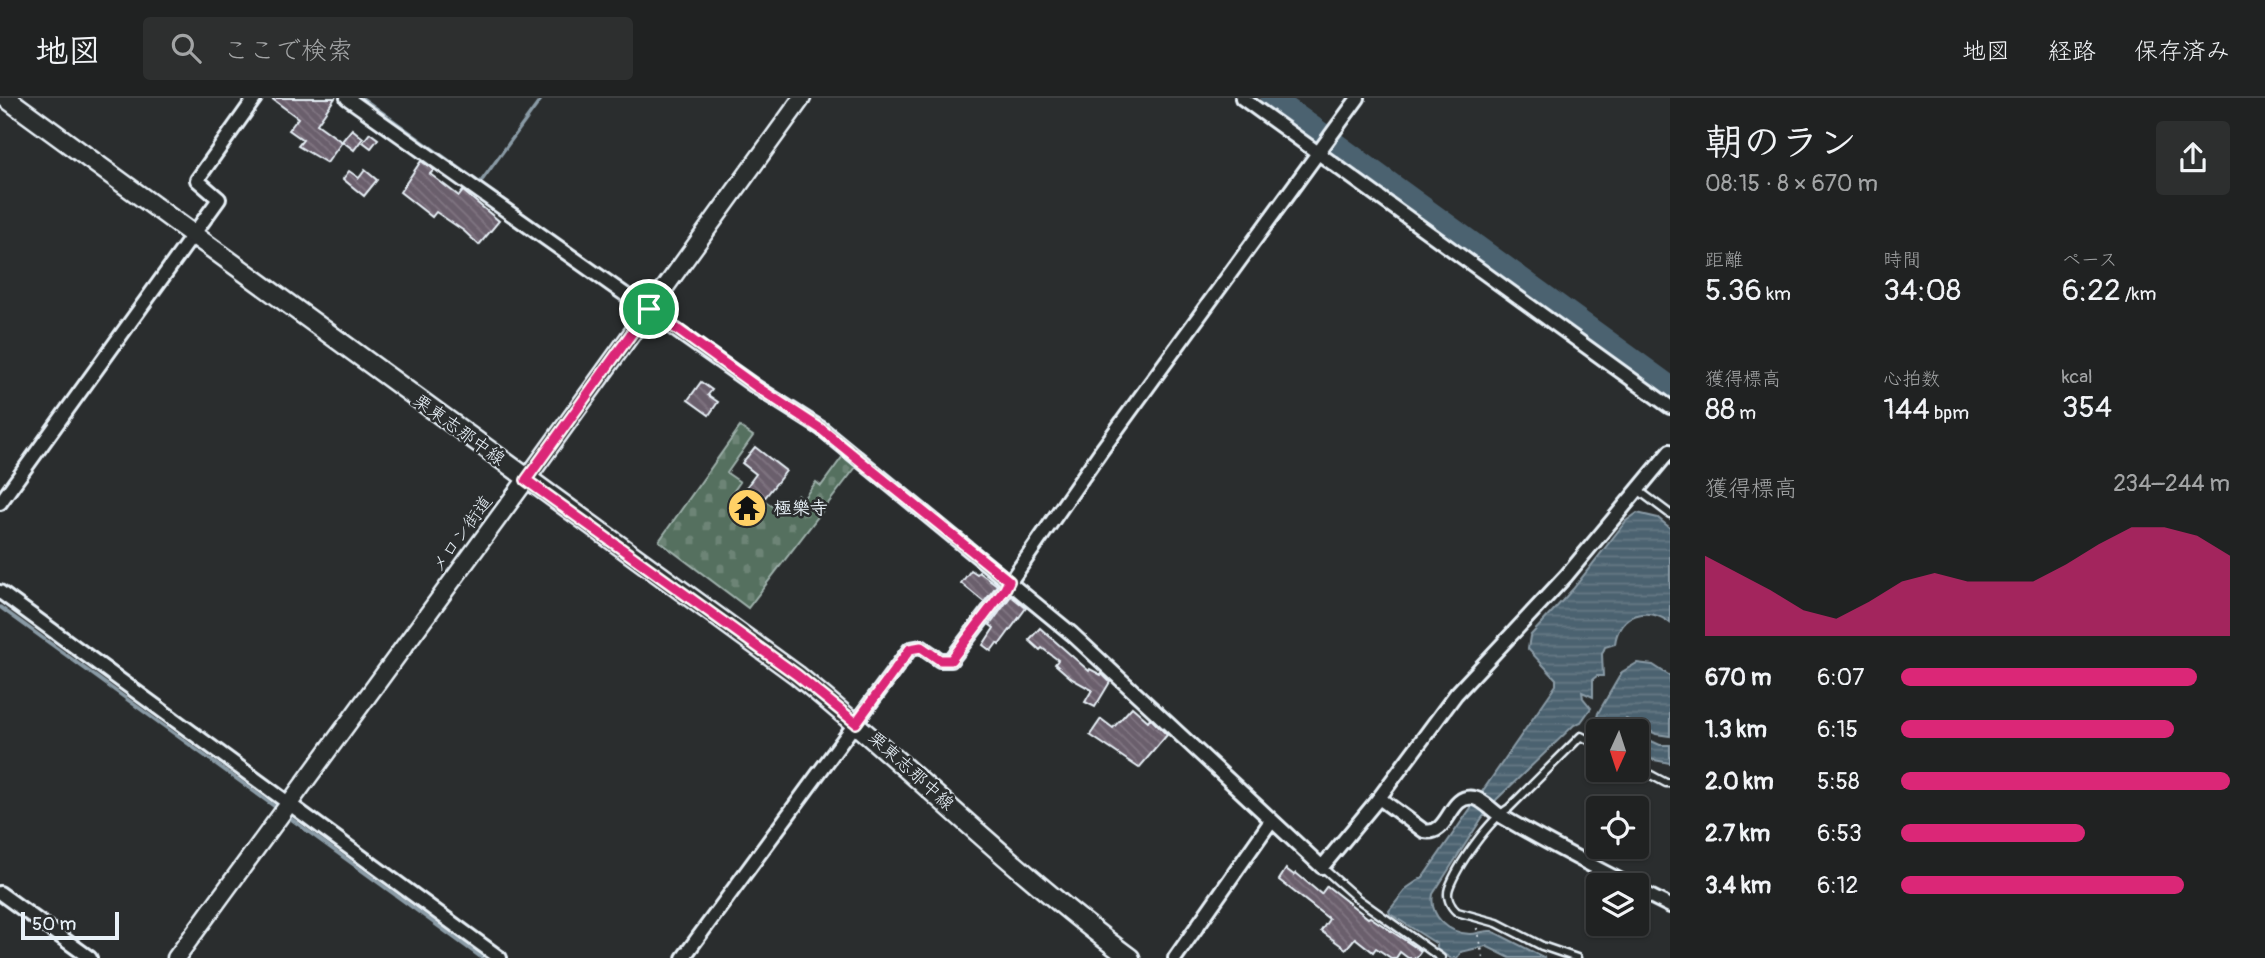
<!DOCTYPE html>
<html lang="ja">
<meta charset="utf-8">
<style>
body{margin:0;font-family:Pangolin,"Klee One",sans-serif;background:#2d2f2f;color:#f1f3f6;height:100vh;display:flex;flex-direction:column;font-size:26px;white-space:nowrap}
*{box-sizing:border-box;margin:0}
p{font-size:23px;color:#a2a4a5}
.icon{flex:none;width:38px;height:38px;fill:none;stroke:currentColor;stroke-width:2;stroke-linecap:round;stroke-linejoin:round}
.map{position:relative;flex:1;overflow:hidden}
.side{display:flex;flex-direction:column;background:#202222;width:595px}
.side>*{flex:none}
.needle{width:46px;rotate:183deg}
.tools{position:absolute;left:1586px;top:621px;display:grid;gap:14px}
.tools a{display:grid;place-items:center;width:63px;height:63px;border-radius:7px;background:#202222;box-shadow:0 2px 5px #0004,0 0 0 2px #3d3f40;font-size:35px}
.scale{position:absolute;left:21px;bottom:18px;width:98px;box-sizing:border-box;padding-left:7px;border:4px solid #e8f1f8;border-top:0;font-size:19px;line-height:24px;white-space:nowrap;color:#e8f1f8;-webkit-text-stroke:5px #2a2d2e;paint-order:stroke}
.pin{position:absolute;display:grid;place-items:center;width:60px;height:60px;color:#fff;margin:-30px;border:4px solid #fff;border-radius:50%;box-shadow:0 2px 7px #0007}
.round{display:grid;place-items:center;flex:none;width:74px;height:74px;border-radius:7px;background:#2d2f2f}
.overview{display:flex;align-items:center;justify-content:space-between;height:119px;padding:0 35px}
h1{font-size:38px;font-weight:600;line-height:52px}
.metrics{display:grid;grid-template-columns:repeat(3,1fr);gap:10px;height:119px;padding:7px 35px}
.metrics div{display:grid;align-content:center}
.metrics b{font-size:30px;font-weight:600}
.metrics small{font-size:19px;font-weight:400}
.metrics p{font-size:19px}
.chart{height:196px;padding:14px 35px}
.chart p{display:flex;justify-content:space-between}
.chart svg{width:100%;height:126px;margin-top:7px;fill:#db2777;opacity:.7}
ul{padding:0 35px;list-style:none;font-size:23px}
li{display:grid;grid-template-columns:112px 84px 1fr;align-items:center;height:52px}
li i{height:18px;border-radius:9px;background:#db2777}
header{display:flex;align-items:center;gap:42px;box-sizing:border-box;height:98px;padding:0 35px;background:#202222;border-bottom:2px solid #3d3f40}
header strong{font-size:33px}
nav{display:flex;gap:38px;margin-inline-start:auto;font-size:24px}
.search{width:490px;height:63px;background:#2d2f2f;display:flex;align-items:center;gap:18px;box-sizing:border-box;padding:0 24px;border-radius:7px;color:#a2a4a5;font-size:26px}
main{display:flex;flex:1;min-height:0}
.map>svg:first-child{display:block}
.cemetery{fill:url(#cemetery-stones);stroke:#9eb0ab;stroke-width:2}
.water{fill:url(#water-rules);stroke:#8a9ba6;stroke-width:2}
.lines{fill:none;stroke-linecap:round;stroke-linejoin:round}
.stream{stroke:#8a9ba6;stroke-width:3.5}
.river{stroke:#4c6270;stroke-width:23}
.building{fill:url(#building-back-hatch);stroke:#e8f1f8;stroke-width:2}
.lane-casing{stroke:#e8f1f8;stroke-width:11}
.street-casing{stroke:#e8f1f8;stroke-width:18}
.secondary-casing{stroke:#e8f1f8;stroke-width:21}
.primary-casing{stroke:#e8f1f8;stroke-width:23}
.path{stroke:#e8f1f8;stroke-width:2.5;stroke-dasharray:2 5;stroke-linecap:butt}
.lane{stroke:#2a2d2e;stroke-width:6}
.street{stroke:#2a2d2e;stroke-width:12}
.secondary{stroke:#2a2d2e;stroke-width:16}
.primary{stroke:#2a2d2e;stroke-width:18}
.route-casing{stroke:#fff;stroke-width:14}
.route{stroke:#db2777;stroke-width:9}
.labels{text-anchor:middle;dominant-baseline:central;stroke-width:5;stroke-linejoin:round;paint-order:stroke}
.street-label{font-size:18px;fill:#e8f1f8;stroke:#2a2d2e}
.poi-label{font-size:18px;font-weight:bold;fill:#e8f1f8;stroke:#2a2d2e;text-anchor:start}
</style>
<header>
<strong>地図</strong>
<div class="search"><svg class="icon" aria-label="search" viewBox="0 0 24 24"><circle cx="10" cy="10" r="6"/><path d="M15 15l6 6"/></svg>ここで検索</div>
<nav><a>地図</a><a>経路</a><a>保存済み</a></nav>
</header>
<main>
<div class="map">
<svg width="1670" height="860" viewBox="0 0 1670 860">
<defs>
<pattern id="cemetery-stones" width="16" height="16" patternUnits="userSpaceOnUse" patternTransform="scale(1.75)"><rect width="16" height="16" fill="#546f5e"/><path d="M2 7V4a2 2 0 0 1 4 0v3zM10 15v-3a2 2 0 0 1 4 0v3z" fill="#6d8476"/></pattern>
<pattern id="water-rules" width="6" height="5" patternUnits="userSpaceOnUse" patternTransform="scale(1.75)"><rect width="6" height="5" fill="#4c6270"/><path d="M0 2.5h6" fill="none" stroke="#667985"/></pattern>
<pattern id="building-back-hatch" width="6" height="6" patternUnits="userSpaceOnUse" patternTransform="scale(1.75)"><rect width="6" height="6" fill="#6b5e6c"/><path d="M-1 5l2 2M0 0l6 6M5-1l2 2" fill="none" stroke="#807682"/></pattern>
</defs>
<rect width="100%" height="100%" fill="#2a2d2e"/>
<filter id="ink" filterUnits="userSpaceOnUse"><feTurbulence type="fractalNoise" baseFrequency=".0143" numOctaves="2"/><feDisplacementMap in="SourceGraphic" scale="14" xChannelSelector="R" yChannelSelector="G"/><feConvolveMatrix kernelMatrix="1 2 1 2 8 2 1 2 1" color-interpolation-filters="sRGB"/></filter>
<g filter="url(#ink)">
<path class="cemetery" d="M 740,329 L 753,338 L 727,375 L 740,384 L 731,397 L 756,415 L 765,403 L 783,415 L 797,397 L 803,401 L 816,384 L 821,388 L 843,358 L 856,369 L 748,510 L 659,443 Z"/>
<g class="water">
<path d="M 1637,415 L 1658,420 L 1670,430 L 1670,525 C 1648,507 1618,516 1615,546 L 1605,549 L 1602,556 L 1603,578 L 1597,578 L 1593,581 L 1593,599 L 1582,594 L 1583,600 L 1591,610 L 1581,624 L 1574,627 L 1497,701 L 1482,720 L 1433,796 C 1429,818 1448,835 1470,836 C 1478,836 1483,832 1492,833 L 1545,860 L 1510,860 L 1486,848 L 1461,854 L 1457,860 L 1450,860 L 1437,851 L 1437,846 L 1390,816 L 1389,813 L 1407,790 L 1423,779 L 1556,587 L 1556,581 L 1528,551 L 1530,538 L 1573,491 L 1626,423 Z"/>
<path d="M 1637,565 L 1653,567 L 1670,578 L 1670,638 L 1656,636 L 1626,621 L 1622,624 L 1622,629 L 1631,633 L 1599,633 L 1596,624 L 1598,615 L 1622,574 Z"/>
<path d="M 1636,636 L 1660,647 L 1670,647 L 1670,665 L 1649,661 L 1636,656 Z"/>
</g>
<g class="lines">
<g class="stream">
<path d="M 362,0 L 480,85 L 542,0"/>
<path d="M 0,509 L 278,711"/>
<path d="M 287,718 L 482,860"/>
<path d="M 5,806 L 79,860"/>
</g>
<path class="river" d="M 1272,0 L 1670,289"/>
</g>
<g class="building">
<path d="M 271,0 L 335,0 L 317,26 L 342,44 L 327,65 L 298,48 L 303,42 L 289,32 L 298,20 Z"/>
<path d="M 352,31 L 363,40 L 354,52 L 342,43 Z"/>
<path d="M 370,35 L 378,41 L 371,50 L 363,44 Z"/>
<path d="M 421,63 L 434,72 L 430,76 L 459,98 L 463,93 L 499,123 L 479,147 L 464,133 L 436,114 L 432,119 L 400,94 Z"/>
<path d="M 365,72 L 377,82 L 364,98 L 343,81 L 349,73 L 359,80 Z"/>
<path d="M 701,284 L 712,292 L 708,297 L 718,304 L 709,317 L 688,302 Z"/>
<path d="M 755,349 L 786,373 L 755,412 L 739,399 L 756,376 L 742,365 Z"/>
<path d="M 971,472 L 977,476 L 979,474 L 997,487 L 984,504 L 961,485 Z"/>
<path d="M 1011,498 L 1026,510 L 999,547 L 997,545 L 991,553 L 983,547 L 994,530 L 990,527 Z"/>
<path d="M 1040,530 L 1089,573 L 1090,571 L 1101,577 L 1102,576 L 1110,584 L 1095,609 L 1085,604 L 1092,592 L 1072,581 L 1055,566 L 1058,562 L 1042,550 L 1040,552 L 1029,542 Z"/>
<path d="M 1132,609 L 1148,623 L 1150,620 L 1167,637 L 1139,670 L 1090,637 L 1101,621 L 1113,630 Z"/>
<path d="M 1286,771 L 1294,777 L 1296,775 L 1321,796 L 1327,788 L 1368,820 L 1370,819 L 1421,853 L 1416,860 L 1408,860 L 1400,854 L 1396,860 L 1391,860 L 1376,850 L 1373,854 L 1355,840 L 1346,851 L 1321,833 L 1329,821 L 1279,782 Z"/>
</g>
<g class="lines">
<g class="lane-casing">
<g id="lane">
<path d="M 1638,392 L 1670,416"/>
<path d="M 1636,669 L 1666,685 L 1670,685"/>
<path d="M 1322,769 L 1358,801 L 1441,860"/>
<path d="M 1577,860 L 1542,848 L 1497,825 L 1457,814 C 1450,808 1446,799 1449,790 C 1457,768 1489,722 1509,710 L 1581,638 L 1598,647"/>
</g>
</g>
<g class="street-casing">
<g id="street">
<path d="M 347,0 L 756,289 L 822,331 L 1072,536 L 1322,769 L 1379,700 L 1456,596 L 1566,478 L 1670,353"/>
<path d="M 1242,0 L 1670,309"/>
<path d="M 0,405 L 219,101 L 197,82 L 255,0"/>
<path d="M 0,494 L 500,860"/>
<path d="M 1379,700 L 1424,733 C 1450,739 1448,695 1474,700 C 1484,702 1492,713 1501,718 C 1543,743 1587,765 1631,788"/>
<path d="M 1636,791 L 1670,808"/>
<path d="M 0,795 L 90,860"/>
<path d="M 683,860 L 910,551 L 921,549 L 940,562 L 951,562 L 1005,491 L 1101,353 L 1358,0"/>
<path d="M 1175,860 L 1271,723"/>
</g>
</g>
<g class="secondary-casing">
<path id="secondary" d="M 176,860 L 526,382 L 802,0"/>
</g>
<g class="primary-casing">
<path id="primary" d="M 6,0 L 797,577 C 910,669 1013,773 1130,860"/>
</g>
<path class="path" d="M 1477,830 L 1483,860"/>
<use href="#lane" class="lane"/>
<use href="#street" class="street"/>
<use href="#secondary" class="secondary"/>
<use href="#primary" class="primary"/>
</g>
</g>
<g class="lines" filter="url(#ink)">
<g class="route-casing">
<path id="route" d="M 649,211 L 757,289 L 821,331 L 1009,483 L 1005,491 L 951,562 L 940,562 L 921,549 L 910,551 L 856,625 L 797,577 L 526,382 Z"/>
</g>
<use href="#route" class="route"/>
</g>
<defs>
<g id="temple-disc" transform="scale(2.0125)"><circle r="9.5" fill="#ffd166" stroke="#2a2d2e"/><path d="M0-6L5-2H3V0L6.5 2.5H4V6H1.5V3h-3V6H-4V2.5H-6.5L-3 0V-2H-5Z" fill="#111"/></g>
</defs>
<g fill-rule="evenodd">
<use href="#temple-disc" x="747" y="410"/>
</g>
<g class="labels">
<g class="street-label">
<text transform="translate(459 332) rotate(36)">栗東志那中線</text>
<text transform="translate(462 436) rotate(-54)">メロン街道</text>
<text transform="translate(911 673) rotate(42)">栗東志那中線</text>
</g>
<g class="poi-label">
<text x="774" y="410">極樂寺</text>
</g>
</g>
</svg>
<div class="tools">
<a><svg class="needle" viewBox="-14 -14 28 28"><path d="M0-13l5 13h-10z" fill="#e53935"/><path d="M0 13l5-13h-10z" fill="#a2a4a5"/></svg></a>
<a><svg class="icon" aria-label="locate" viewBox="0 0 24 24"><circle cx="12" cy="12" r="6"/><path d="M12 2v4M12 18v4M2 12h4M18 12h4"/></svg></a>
<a><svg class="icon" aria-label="layers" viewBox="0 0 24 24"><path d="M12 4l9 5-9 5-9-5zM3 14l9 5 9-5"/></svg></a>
</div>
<div class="scale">50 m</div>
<div class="pin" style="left:649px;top:211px;background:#1e9e55"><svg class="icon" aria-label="arrive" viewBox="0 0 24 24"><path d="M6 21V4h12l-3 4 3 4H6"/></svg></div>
</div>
<section class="side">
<div class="overview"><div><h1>朝のラン</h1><p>08:15 · 8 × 670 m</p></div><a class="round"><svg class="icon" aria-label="share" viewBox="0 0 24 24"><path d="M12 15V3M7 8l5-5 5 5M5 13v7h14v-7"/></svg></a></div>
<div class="metrics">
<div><p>距離</p><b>5.36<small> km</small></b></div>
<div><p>時間</p><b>34:08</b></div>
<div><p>ペース</p><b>6:22<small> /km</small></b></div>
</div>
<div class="metrics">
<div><p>獲得標高</p><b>88<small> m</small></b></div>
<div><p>心拍数</p><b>144<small> bpm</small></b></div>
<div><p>kcal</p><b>354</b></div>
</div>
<div class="chart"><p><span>獲得標高</span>234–244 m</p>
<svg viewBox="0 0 160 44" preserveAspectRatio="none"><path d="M0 44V16L10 22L20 28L30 35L40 38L50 32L60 25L70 22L80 25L90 25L100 25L110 19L120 12L130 6L140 6L150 9L160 16V44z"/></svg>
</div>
<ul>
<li><b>670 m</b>6:07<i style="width:90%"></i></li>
<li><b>1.3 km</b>6:15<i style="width:83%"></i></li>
<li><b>2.0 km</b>5:58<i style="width:100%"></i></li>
<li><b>2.7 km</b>6:53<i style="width:56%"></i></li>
<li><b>3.4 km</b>6:12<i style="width:86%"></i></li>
</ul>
</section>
</main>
